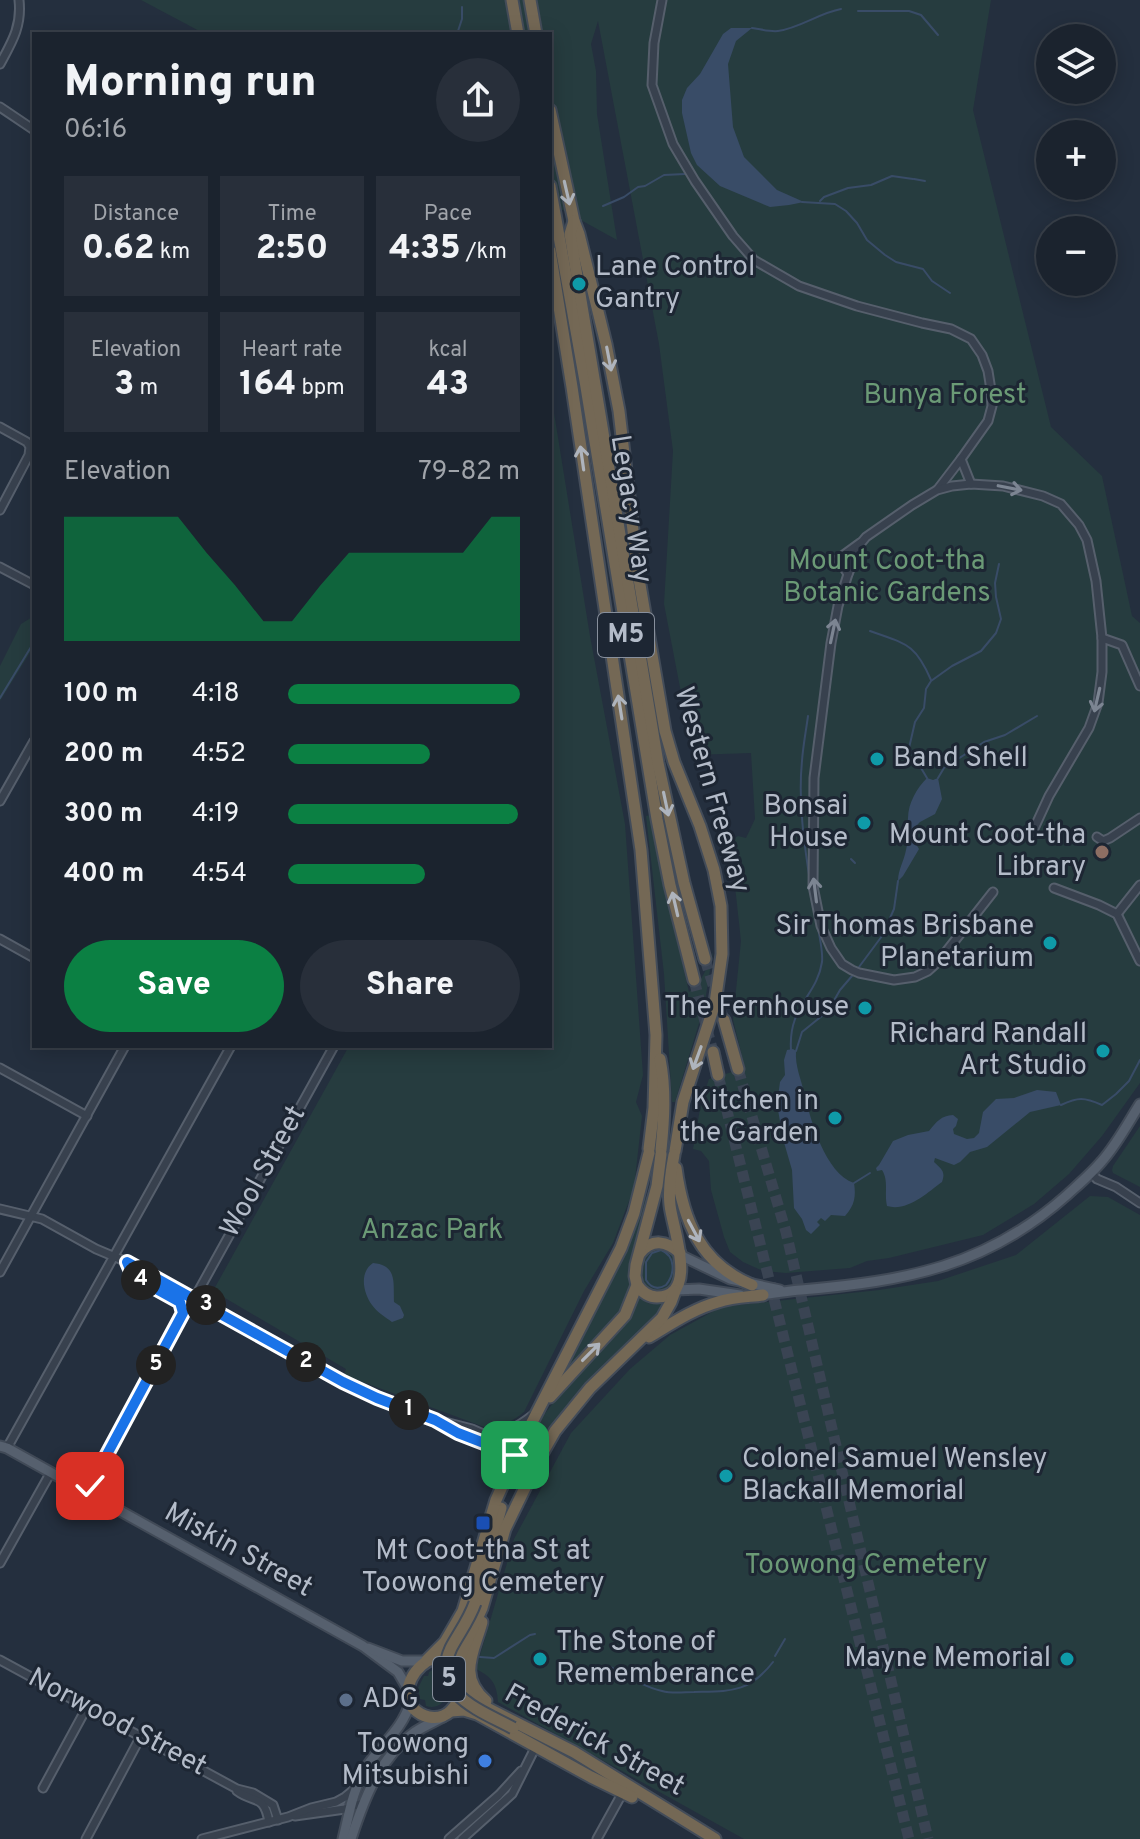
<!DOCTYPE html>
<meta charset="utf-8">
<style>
body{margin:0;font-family:Overpass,sans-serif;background:#282f3a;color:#f1f3f6;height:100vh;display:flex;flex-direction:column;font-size:30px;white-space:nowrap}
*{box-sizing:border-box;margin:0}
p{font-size:26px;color:#a0a4aa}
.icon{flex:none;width:44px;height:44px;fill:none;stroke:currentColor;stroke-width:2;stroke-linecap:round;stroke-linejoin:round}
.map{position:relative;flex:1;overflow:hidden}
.details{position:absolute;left:32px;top:32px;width:520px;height:1016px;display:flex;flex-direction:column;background:#1b232e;border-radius:0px;box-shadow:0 4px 20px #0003,0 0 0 2px #39404a}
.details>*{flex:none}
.controls{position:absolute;left:1036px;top:24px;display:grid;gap:16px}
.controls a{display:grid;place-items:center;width:80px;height:80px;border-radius:50%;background:#1b232e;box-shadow:0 4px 20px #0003,0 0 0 2px #39404a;font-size:40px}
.pin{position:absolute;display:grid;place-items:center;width:68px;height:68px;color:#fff;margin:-34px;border-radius:16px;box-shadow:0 4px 12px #0006}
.km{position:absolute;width:40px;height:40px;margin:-20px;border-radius:50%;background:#222;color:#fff;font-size:22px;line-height:40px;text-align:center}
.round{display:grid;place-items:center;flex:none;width:84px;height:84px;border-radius:42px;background:#282f3a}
.headline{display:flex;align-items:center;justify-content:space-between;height:136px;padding:0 32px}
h1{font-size:44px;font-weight:800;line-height:60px}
.stats{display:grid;grid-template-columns:repeat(3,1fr);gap:12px;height:136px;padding:8px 32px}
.stats div{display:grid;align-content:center;border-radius:0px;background:#282f3a;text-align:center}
.stats b{font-size:34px;font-weight:800}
.stats small{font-size:22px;font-weight:400}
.stats p{font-size:22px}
.chart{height:224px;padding:16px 32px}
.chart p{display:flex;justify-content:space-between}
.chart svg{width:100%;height:144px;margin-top:8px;fill:#0b8043;opacity:.7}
.cta{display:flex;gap:16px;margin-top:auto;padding:16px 32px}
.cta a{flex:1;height:92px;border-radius:48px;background:#0b8043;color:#fff;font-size:32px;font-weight:800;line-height:92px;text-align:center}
.cta a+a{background:#282f3a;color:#f1f3f6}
ul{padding:0 32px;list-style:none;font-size:26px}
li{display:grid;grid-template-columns:128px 96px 1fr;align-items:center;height:60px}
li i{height:20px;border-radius:10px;background:#0b8043}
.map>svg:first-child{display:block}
.green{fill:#263c3f}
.water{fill:#394c67}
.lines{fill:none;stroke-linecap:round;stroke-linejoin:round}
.stream{stroke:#394c67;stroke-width:2}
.highway-tunnel{stroke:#3a4453;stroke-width:11;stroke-dasharray:11 5.5;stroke-linecap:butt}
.minor-casing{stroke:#565f6c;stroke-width:11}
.major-casing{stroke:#414a57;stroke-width:13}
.highway-casing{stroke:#434c59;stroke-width:15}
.minor{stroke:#38414e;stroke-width:7}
.major{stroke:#56606e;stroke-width:9}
.highway{stroke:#746855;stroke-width:11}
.highway-bridge-casing{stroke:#434c59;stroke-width:15;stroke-linecap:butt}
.highway-bridge{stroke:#746855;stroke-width:11}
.oneway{stroke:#aeb4bd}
.oneway2{stroke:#7c8592}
.route-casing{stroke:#fff;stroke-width:16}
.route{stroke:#1a73e8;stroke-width:10}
.culture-dot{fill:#0f9aa8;stroke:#1d2633;stroke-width:3}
.education-dot{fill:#8d6e63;stroke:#1d2633;stroke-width:3}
.transit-dot{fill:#1a4fb4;stroke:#1d2633;stroke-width:3}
.service-dot{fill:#5c6f8a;stroke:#1d2633;stroke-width:3}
.shop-dot{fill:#3f7fe0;stroke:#1d2633;stroke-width:3}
.labels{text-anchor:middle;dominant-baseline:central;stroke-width:6;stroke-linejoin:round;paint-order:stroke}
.shield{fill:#1d2633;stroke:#878f9c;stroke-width:2}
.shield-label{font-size:26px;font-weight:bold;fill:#b4bcc9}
.poi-label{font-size:28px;fill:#b4bcc9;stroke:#1d2633;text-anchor:end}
.park-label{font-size:28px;fill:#6b9a76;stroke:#1d2633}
.street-label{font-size:28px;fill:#b4bcc9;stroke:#1d2633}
</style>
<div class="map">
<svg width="1140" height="1839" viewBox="0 0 1140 1839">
<rect width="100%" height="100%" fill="#242f3e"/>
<g class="green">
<path d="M 141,0 L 991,0 L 973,110 L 1051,427 L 1102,476 L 1132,616 L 1140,623 L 1140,686 L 1139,689 L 1140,691 L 1140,1083 L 1102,1136 L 1069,1174 L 1034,1204 L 983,1235 L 889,1258 L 867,1261 L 850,1268 L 786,1273 L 763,1271 L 743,1262 L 730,1252 L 724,1237 L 711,1190 L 709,1161 L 701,1151 L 693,1149 L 701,1103 L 709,1079 L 745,1068 L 733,1020 L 741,941 L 730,841 L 738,836 L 746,838 L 755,819 L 751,753 L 693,755 L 664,604 L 673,451 L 659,344 L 598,21 L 591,44 L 596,71 L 597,114 L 617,240 L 550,203 L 550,34 L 205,34 Z"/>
<path d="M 550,388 L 590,636 L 625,824 L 643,1075 L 636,1102 L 642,1116 L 634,1188 L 613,1243 L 584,1291 L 524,1412 C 512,1422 502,1425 487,1428 L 344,1375 L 346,1369 L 213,1291 L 349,1046 L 550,1046 Z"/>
<path d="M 34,616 L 34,646 L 0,701 L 0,666 L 21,624 Z"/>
<path d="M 650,815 L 665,888 L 689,992 C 703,981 707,967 713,952 L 704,1007 L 675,1102 L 672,1102 L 664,974 L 646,816 Z"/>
<path d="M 1140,1126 L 1140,1187 L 1113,1173 L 1112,1170 L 1113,1166 Z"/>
<path d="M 647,1196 L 649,1198 L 629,1271 L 632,1290 L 626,1308 L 566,1373 L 568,1364 L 618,1269 L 636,1225 L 643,1201 Z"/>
<path d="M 1090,1196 L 1108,1197 L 1140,1215 L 1140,1839 L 744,1839 L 498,1702 C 497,1684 492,1677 476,1669 L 514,1539 L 571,1433 L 630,1369 L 670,1335 L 721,1307 L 879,1290 L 938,1281 L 1016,1255 Z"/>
<path d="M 665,1247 C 668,1250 673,1252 675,1256 C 676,1258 676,1267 676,1269 C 674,1299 642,1299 641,1274 C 641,1265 643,1257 649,1250 Z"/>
<path d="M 637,1297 L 650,1304 L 663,1304 L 664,1305 L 657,1318 L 580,1392 L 549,1429 L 542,1431 L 537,1424 C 548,1409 560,1394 572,1380 C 597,1353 627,1333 637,1297 Z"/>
<path d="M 436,1668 L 441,1670 L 447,1689 L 445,1692 L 447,1695 C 443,1705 435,1709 426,1706 L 425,1700 L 420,1699 L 418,1688 L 424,1676 L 428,1676 L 429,1672 Z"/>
</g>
<g class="water">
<path d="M 731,28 L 752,28 L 736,41 L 728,64 L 733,127 L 744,157 L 777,190 L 804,202 L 789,205 L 770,207 L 720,186 L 697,165 L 691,153 L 682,113 L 682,100 L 687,88 L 700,74 L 723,34 Z"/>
<path d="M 927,778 L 933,780 L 938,778 L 942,799 L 935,814 L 920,822 L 915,827 L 914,841 L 919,849 L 903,876 L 898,881 C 898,870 904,861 906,850 C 909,838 907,829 908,818 C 908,803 917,788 927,778 Z"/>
<path d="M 793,1049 L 796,1051 C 795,1067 801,1078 804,1093 C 811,1121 825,1173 854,1183 C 856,1196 855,1205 845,1216 L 831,1215 L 825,1221 L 821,1218 L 817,1222 L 820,1225 L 811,1234 L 806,1230 L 802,1219 L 794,1208 L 792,1170 L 783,1139 L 777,1104 L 780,1082 L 785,1075 L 784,1060 L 787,1050 Z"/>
<path d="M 1037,1090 L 1056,1092 L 1061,1105 L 1030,1112 L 987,1147 L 970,1152 L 960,1162 L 954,1165 L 935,1158 L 934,1162 C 941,1169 946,1171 942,1182 C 927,1193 907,1212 887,1206 C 884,1193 889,1181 882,1170 L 877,1171 L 876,1168 L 879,1165 L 893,1141 L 908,1135 L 929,1131 C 937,1121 941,1116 953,1115 L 958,1119 L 956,1126 L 953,1129 L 954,1134 L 967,1139 L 974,1138 L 979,1133 L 983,1112 L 996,1099 L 1014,1098 Z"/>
<path d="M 373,1263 C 398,1265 393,1284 394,1302 L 400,1306 L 404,1315 L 403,1318 L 392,1322 C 385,1317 377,1312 372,1305 C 363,1293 359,1272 373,1263 Z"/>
</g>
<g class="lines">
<g class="stream">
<path d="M 858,11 L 909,11 L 921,15 L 938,35"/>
<path d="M 752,28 C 760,29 770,32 778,31 C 800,28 819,13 841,9"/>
<path d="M 457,34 L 462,19 L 462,7"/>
<path d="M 914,179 L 925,181"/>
<path d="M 820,201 L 824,197 L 848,188 L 871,185 L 892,176 L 913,179"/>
<path d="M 802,202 L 835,204 L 846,211 L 857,223 L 867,240 L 885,255 L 896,262 L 923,269 L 932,281 L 950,293"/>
<path d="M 603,206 L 624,197 L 638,187 L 645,186 L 664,175 L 685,174"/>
<path d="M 870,631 C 906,644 915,643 931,680"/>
<path d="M 0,698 L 34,642"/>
<path d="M 808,716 C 806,731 803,746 802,761 C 798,801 804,842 810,882"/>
<path d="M 927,778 L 909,748 L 915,722 L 924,708 L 926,689 L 931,681 L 952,666 L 981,651 L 996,633 L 1001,619 L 996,597 L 995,583 L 999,564"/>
<path d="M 938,778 L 944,768 L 984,742 L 1005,735 L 1037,716"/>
<path d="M 851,859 L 855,863"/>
<path d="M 859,967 L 882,936 L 894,909 L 898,881"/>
<path d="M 791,1050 C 788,1006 817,996 822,962 C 824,945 813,912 811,893"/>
<path d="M 796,1051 L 802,1032 L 828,1011 L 840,990 L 852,976"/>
<path d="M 1061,1105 C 1078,1097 1084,1097 1102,1105 L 1116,1094 L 1129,1081 L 1140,1060"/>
<path d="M 854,1183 L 870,1173"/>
<path d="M 661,1250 C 676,1256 675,1274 666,1285 C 658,1290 651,1288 646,1280 L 646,1262 L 652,1253 Z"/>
<path d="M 775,1656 L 785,1639"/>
<path d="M 480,1657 L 494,1658 L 530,1635 L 535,1634"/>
<path d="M 611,1667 C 627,1676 644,1687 662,1691 C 673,1694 684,1692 694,1692 C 731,1691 749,1693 773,1662"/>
</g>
<g class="highway-tunnel">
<path d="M 705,959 L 724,1020"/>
<path d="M 694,980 L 713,1052"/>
<path d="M 738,1069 L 786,1232 L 928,1839"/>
<path d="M 718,1075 L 909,1839"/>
</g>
<g class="minor-casing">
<g id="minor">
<path d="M 662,0 L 654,43 L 652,85 L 673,144 L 695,181 L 733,236 L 754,260 L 799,286 L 857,306 L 922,323 L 951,329 L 971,339 L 982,355 L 988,371 L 991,390 L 992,406 L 988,421 L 961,459"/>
<path d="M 0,64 C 12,42 22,26 19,0"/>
<path d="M 0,107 L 34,130"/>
<path d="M 0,427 L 27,442 L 30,447 L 29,455 L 0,510"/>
<path d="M 938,489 L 961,459 L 971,484"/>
<path d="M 0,567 L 34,585"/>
<path d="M 848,574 L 838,559 L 860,543"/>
<path d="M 1102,638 L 1122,645 L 1140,686"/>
<path d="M 0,801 L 34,741"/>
<path d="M 1097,837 L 1103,841 L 1110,838 L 1140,818"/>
<path d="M 1054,888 L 1099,905 L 1117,914 L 1140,961"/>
<path d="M 993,892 L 938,962 L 928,971 L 915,977 L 894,980 L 859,973 L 852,970 L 842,964 L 831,948 L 821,926 L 813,886 L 814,778 L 831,643 L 838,606 L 848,574 L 861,543 L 866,537 L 912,505 L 937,490 L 952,486 L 971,484 L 1003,486 L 1043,496 L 1061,504 L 1079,525 L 1087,540 L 1096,581 L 1102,638 L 1102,672 L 1098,703 L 1089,728 L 1049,796 L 1032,833"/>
<path d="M 1117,914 L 1140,885"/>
<path d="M 0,939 L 34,958"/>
<path d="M 0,1068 L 87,1116"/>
<path d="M 1091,1173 L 1097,1179 L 1116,1187 L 1140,1203"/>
<path d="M 0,1209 L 42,1219 L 96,1249 L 127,1262 L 152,1275 L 343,1382 L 377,1398 L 435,1420 L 458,1433 L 516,1455"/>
<path d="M 0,1272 L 125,1046"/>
<path d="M 194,1299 L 334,1046"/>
<path d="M 441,1421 L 472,1429 L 519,1450"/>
<path d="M 486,1433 C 505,1435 519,1426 533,1415"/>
<path d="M 7,1448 L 231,1046"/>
<path d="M 87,1492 L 183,1313 L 180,1302 L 133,1276 L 127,1262"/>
<path d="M 0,1563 L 51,1472"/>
<path d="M 0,1660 L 237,1789 L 253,1793 L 273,1805 L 278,1820"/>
<path d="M 43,1788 L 87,1707"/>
<path d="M 237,1791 C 254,1804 264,1793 269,1822"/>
<path d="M 295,1816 L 345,1809 L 363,1803"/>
<path d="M 86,1839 L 141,1736"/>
<path d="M 202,1839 L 288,1817 L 311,1808 L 336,1802 L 345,1797 L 356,1788"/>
<path d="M 449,1839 L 499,1795 L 521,1771"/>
<path d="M 462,1839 L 512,1794 L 535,1748"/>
<path d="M 597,1839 L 623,1792"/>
</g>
</g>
<g class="major-casing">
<g id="major">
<path d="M 680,1255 L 730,1279 L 780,1290"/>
<path d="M 676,1290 L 699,1289 L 740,1295"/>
<path d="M 758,1295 C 773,1294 787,1291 801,1290 C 906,1281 986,1267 1067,1195 C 1079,1184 1092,1173 1102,1161 C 1117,1144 1128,1123 1140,1104"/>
<path d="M 0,1446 L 7,1448 L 363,1646 L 398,1672 L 408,1689"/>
<path d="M 368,1648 L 402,1661 L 426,1661"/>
<path d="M 343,1839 C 349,1814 353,1788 367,1766 C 382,1744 403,1728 410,1703"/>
<path d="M 351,1839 C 364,1799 379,1758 415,1732 C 424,1726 434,1722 443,1717"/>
</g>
</g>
<g class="highway-casing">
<g id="highway">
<path d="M 512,0 L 518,34"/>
<path d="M 530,0 L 536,34"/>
<path d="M 550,110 L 574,221 L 579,234 L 606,344 L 619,411 L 638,573 L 665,731 L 674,762 L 700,826 L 714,870 L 721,906 L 722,954 L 715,1003 L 683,1102 L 675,1151"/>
<path d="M 550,186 L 585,381 L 657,819 L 670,885 L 694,980"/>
<path d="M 574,221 L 570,234 L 658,763 L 684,883 L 705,959"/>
<path d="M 550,251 L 572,387 L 641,850 L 656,1035 L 654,1108 L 649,1149"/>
<path d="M 724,1020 L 738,1069"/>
<path d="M 713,1052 L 718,1075"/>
<path d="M 660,1059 C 666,1089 664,1120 661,1150"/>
<path d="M 676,1168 C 683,1220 700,1264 752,1285"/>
<path d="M 640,1253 C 652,1238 667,1241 680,1253"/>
<path d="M 637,1285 C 642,1292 648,1297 657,1297 C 700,1297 672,1227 670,1205 C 668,1189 671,1171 674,1155"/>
<path d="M 649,1337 C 671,1324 693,1309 718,1302 C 733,1297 748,1297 763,1295"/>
<path d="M 550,1397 L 625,1315 L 637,1285 L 635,1276 L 636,1265 L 657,1186 L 661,1154"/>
<path d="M 475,1603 L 501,1508"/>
<path d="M 482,1622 C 474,1652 457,1676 486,1701"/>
<path d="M 435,1658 C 475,1659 465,1724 429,1717 C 423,1716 417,1712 413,1708 C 399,1690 416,1663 435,1658 Z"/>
<path d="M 427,1660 L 445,1642 L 463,1611 L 496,1500 L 524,1438 L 621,1248 L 634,1213 L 649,1153"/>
<path d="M 459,1674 L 462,1652 L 482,1608 L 505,1529 L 539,1459 L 555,1431 L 590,1388 L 662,1318 L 671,1302 L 675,1291"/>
<path d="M 460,1681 L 468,1694 L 479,1704 L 574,1752 L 715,1839"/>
<path d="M 451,1711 L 464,1710 L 477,1714 L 591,1777 L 632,1797"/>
</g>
</g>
<use href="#minor" class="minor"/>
<use href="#major" class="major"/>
<use href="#highway" class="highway"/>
<g class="highway-bridge-casing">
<path id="highway-bridge" d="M 475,1603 C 469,1620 459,1633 451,1648 C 430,1694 482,1711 513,1728"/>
</g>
<use href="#highway-bridge" class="highway-bridge"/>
</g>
<defs><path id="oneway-shaft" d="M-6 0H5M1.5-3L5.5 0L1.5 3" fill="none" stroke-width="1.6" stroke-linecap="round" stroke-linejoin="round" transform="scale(2)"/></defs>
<g class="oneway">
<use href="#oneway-shaft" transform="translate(567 193) rotate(77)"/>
<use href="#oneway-shaft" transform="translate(609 359) rotate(79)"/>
<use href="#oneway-shaft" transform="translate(582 458) rotate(-98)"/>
<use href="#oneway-shaft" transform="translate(620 707) rotate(-99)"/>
<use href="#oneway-shaft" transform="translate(666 804) rotate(78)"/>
<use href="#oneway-shaft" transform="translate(675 904) rotate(-103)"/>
<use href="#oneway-shaft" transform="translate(697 1058) rotate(110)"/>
<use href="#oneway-shaft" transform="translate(694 1231) rotate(62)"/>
<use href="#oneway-shaft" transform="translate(591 1352) rotate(-45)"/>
</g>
<g class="oneway2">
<use href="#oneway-shaft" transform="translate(1010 488) rotate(11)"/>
<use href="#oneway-shaft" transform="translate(833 631) rotate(-78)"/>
<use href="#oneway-shaft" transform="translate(1097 700) rotate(103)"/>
<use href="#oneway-shaft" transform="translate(815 890) rotate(-97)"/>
</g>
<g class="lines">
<g class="route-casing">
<path id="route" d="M 90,1486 L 183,1313 L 180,1302 L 133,1276 L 127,1262 L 343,1382 L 377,1398 L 435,1420 L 458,1433 L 515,1455"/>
</g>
<use href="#route" class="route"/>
</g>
<g class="culture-dot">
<circle cx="579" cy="284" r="8"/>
<circle cx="877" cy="759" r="8"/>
<circle cx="864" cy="823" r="8"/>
<circle cx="1050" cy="943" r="8"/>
<circle cx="865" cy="1008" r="8"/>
<circle cx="1103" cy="1051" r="8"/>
<circle cx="835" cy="1118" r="8"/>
<circle cx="726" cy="1476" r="8"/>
<circle cx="540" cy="1659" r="8"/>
<circle cx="1067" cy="1659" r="8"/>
</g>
<circle class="education-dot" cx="1102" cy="852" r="8"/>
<rect class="transit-dot" x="475" y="1515" width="16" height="16" rx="4"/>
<circle class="service-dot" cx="346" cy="1700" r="8"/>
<circle class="shop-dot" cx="485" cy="1761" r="8"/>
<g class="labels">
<g class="shield">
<rect x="598" y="613" width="56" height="44" rx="6"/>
<rect x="433" y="1657" width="32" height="44" rx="6"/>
</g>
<g class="shield-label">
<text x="626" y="635">M5</text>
<text x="449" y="1679">5</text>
</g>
<g class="poi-label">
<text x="595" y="268" text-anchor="start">Lane Control<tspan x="595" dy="32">Gantry</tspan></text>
<text x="893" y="759" text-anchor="start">Band Shell</text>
<text x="848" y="807">Bonsai<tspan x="848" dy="32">House</tspan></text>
<text x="1086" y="836">Mount Coot-tha<tspan x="1086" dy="32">Library</tspan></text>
<text x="1034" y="927">Sir Thomas Brisbane<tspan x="1034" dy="32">Planetarium</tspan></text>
<text x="849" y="1008">The Fernhouse</text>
<text x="1087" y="1035">Richard Randall<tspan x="1087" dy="32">Art Studio</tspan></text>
<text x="819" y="1102">Kitchen in<tspan x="819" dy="32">the Garden</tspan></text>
<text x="742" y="1460" text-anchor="start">Colonel Samuel Wensley<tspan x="742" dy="32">Blackall Memorial</tspan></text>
<text x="483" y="1552" text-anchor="middle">Mt Coot-tha St at<tspan x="483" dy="32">Toowong Cemetery</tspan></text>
<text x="556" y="1643" text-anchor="start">The Stone of<tspan x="556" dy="32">Rememberance</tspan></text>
<text x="1051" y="1659">Mayne Memorial</text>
<text x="362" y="1700" text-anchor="start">ADG</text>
<text x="469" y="1745">Toowong<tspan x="469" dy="32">Mitsubishi</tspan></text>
</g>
<g class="park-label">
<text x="945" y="396">Bunya Forest</text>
<text x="887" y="562">Mount Coot-tha<tspan x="887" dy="32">Botanic Gardens</tspan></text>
<text x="432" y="1231">Anzac Park</text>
<text x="866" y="1566">Toowong Cemetery</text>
</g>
<g class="street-label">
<text transform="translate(630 509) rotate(81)">Legacy Way</text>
<text transform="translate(711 790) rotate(74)">Western Freeway</text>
<text transform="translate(264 1172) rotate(-61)">Wool Street</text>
<text transform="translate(238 1551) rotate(29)">Miskin Street</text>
<text transform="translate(117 1723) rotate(28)">Norwood Street</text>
<text transform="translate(594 1741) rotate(29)">Frederick Street</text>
</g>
</g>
</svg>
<div class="controls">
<a><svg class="icon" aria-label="layers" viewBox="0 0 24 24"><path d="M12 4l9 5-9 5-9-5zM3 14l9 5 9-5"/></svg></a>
<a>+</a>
<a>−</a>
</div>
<div class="pin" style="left:515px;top:1455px;background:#1e9e55"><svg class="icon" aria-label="arrive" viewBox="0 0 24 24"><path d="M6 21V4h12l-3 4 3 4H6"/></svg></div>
<div class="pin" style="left:90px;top:1486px;background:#d93025"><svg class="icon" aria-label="check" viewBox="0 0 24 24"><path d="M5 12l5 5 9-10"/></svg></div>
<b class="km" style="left:409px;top:1410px">1</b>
<b class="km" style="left:306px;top:1362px">2</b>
<b class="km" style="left:206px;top:1305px">3</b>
<b class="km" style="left:141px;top:1280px">4</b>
<b class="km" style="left:156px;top:1365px">5</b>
<section class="details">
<div class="headline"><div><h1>Morning run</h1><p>06:16</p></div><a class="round"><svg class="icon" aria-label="share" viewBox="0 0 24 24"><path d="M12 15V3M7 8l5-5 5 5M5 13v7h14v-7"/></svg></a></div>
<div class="stats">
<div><p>Distance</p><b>0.62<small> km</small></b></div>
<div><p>Time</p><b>2:50</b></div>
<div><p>Pace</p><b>4:35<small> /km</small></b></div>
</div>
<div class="stats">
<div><p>Elevation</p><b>3<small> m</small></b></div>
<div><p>Heart rate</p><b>164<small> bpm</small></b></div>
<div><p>kcal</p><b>43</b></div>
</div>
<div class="chart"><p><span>Elevation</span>79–82 m</p>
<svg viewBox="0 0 160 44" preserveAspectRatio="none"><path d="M0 44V6L10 6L20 6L30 6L40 6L50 17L60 27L70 38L80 38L90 27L100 17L110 17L120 17L130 17L140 17L150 6L160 6V44z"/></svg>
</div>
<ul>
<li><b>100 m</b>4:18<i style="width:100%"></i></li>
<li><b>200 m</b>4:52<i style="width:61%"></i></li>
<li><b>300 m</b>4:19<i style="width:99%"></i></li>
<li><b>400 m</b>4:54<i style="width:59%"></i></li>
</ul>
<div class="cta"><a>Save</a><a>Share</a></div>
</section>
</div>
